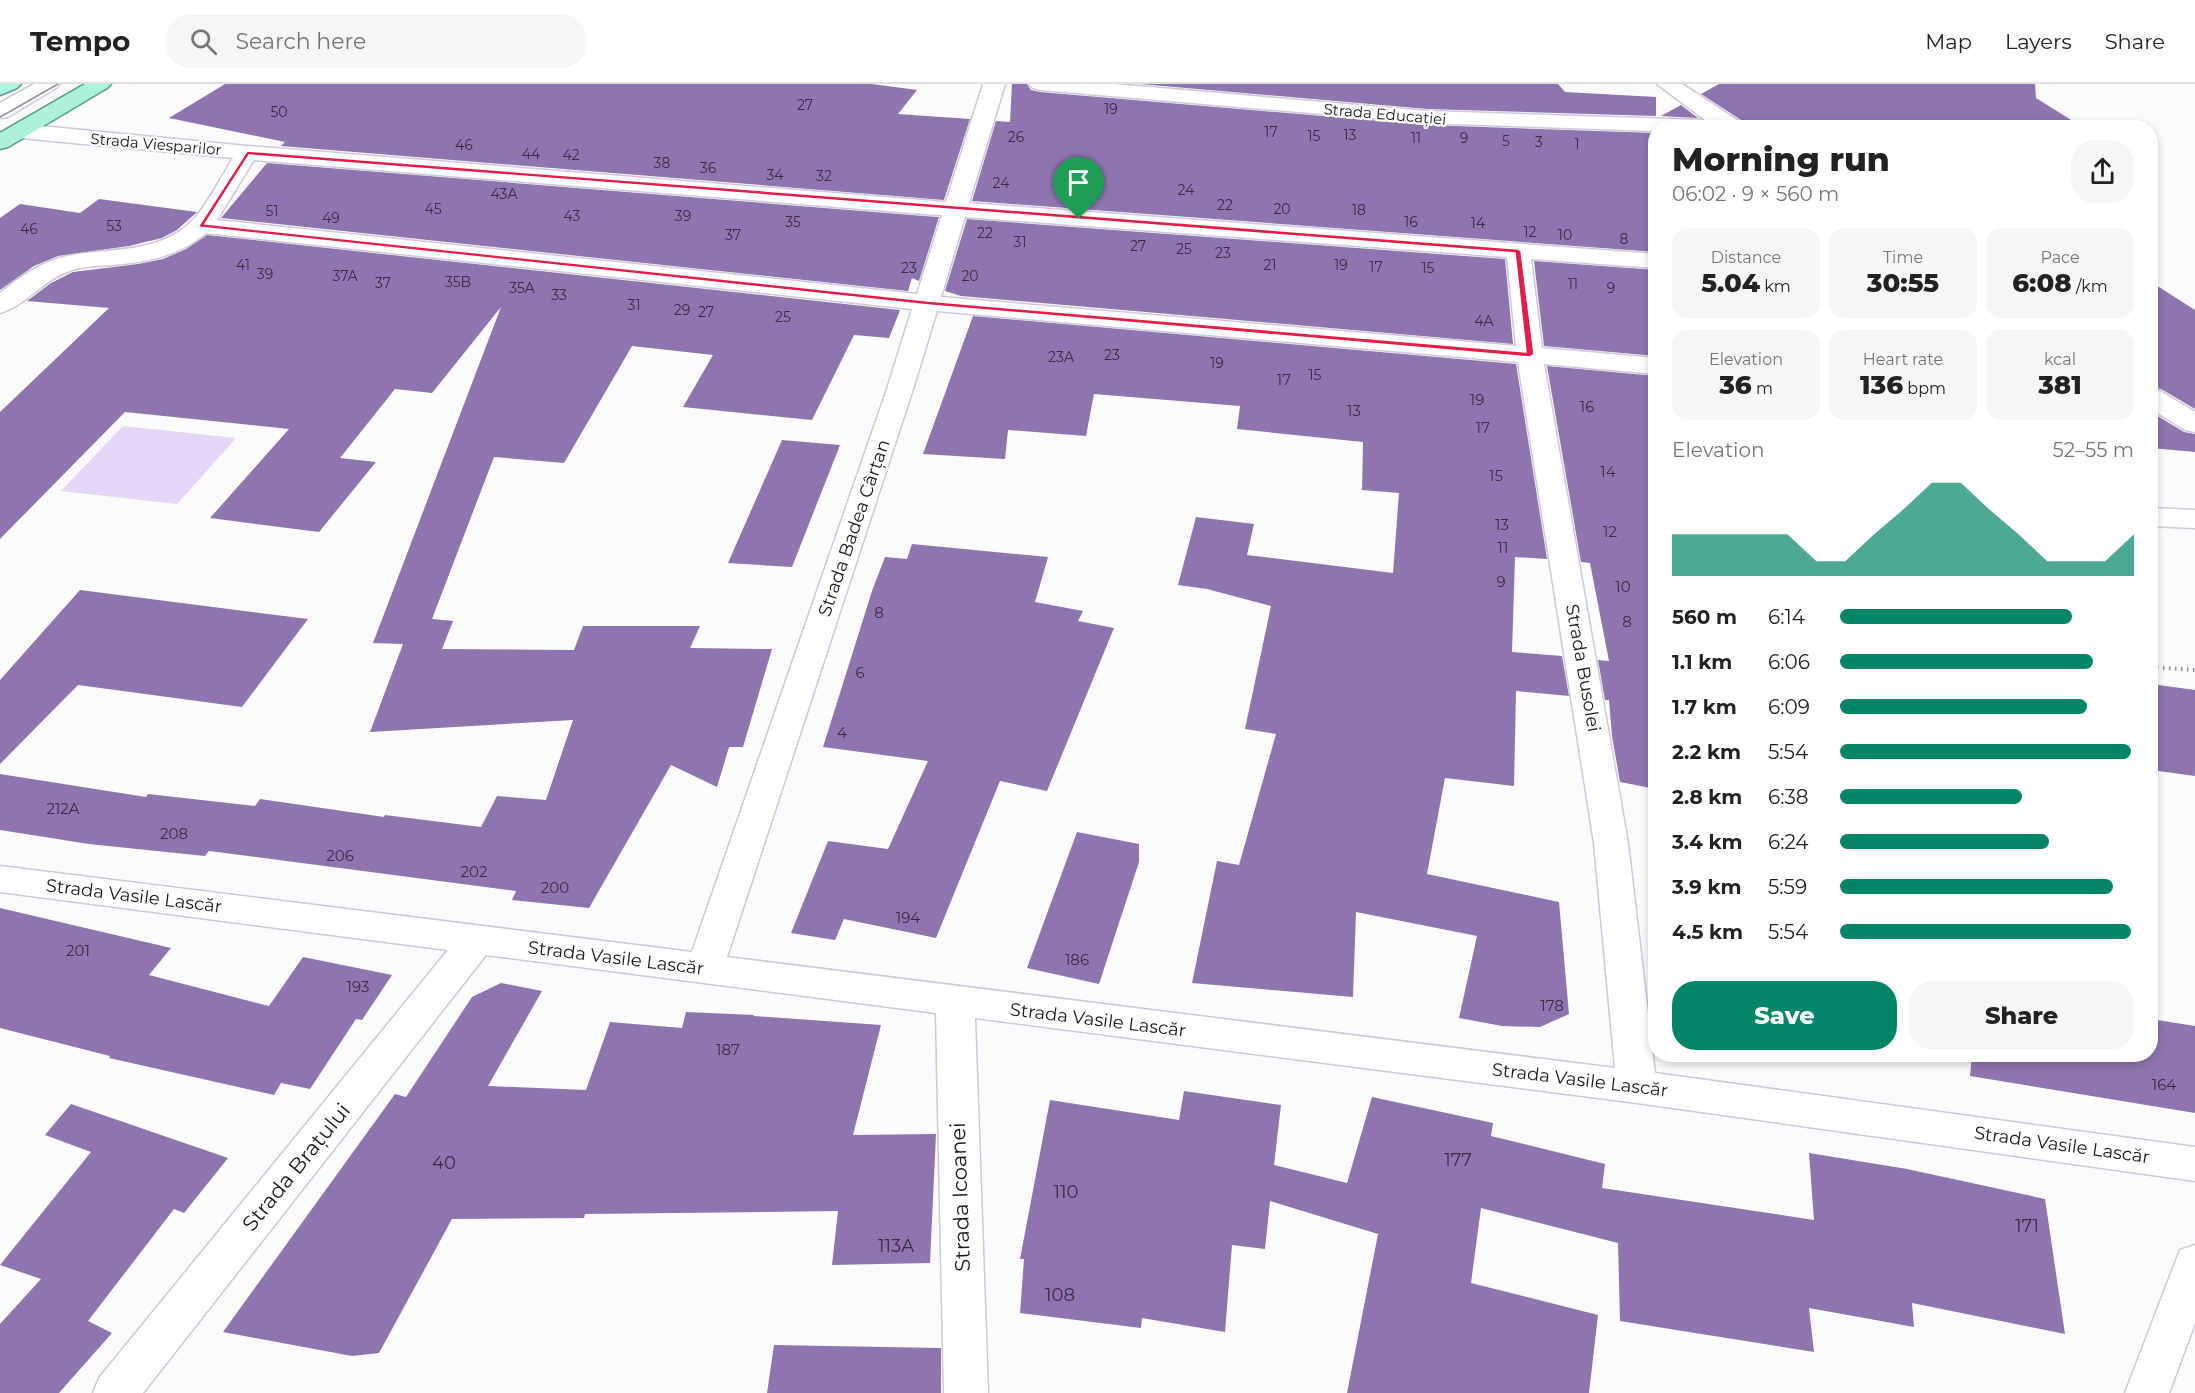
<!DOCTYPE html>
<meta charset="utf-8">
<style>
body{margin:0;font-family:Montserrat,sans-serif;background:#f6f6f6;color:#222;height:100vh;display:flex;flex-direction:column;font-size:22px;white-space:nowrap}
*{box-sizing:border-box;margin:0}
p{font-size:20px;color:#767676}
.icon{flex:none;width:33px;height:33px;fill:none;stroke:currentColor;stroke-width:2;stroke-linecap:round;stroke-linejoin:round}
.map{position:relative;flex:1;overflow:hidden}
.side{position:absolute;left:1648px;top:36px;width:510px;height:942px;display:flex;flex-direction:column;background:#fff;border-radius:24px;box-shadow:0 3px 9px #0003}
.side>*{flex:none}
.pin{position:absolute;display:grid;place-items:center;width:51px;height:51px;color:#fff;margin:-62px -26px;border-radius:50% 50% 50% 0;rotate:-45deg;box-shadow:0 0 6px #0007}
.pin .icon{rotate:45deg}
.round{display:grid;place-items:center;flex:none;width:63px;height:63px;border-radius:24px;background:#f6f6f6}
.overview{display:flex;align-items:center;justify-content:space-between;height:102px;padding:0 24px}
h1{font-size:33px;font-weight:800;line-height:45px}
.figures{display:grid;grid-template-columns:repeat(3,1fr);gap:9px;height:102px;padding:6px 24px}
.figures div{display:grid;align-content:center;border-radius:15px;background:#f6f6f6;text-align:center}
.figures b{font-size:26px;font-weight:800}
.figures small{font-size:16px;font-weight:400}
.figures p{font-size:16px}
.chart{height:168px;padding:12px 24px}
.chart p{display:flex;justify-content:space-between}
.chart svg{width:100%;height:108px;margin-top:6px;fill:#038668;opacity:.7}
.action{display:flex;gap:12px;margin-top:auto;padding:12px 24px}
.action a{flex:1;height:69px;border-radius:24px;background:#038668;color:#fff;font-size:24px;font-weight:800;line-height:69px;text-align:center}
.action a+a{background:#f6f6f6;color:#222}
ul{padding:0 24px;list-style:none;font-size:20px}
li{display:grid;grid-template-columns:96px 72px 1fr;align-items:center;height:45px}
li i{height:15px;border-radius:8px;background:#038668}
header{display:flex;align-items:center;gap:36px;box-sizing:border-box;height:84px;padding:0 30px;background:#fff;border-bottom:2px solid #e0e0e0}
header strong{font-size:28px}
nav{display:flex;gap:33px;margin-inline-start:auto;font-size:21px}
.search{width:420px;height:54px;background:#f6f6f6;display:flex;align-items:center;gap:15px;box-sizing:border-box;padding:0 21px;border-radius:24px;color:#767676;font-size:22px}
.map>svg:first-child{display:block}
.green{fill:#e3d6f8}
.building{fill:#8e75af}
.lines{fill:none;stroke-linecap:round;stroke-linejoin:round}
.minor-casing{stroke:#cfc8d9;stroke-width:3}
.major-casing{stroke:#549e88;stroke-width:3}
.path{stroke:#8e8c90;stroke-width:4;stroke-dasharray:1.5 4.5;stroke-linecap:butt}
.minor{fill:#fff;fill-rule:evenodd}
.major{fill:#acf1da;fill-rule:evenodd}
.tram{stroke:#8d8b90;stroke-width:1.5}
.route{fill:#e11d48;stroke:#fff;stroke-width:1.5;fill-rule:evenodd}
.labels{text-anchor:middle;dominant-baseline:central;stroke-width:4.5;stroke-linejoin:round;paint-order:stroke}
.far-number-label{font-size:14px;fill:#372e42}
.far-street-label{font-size:15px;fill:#1a171d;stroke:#fff}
.number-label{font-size:15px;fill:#372e42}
.street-label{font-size:18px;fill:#1a171d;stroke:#fff}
.near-number-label{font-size:18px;fill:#372e42}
.near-street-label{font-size:21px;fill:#1a171d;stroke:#fff}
</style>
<header>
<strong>Tempo</strong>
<div class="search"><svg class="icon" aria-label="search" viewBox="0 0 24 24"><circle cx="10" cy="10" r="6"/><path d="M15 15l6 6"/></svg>Search here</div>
<nav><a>Map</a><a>Layers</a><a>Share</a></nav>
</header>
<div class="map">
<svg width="2195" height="1309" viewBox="0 0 2195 1309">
<rect width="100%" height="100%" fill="#fbfafd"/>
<path class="green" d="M 123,342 L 236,354 L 177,420 L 61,407 Z"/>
<g class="building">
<path d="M 225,0 L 872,0 L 917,6 L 898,30 L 970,35 L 944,116 L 281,62 L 285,58 L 169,34 Z"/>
<path d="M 1012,0 L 1027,0 L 1031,6 L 1040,8 L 1427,41 L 1656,49 L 1656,168 L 972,117 L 996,37 L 1010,38 Z"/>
<path d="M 1140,0 L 1558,0 L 1565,8 L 1656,13 L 1656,32 L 1427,25 Z"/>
<path d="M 1719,0 L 2035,0 L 2036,14 L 2084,44 L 1745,44 L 1741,36 L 1701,10 Z"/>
<path d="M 1681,21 L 1698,34 L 1661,32 Z"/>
<path d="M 267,79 L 924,132 L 939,133 L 919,197 L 912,194 L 908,207 L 221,134 Z"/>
<path d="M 99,115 L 197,128 L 177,146 L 162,154 L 129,162 L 58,172 L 34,182 L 0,206 L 0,134 L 20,120 L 80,129 Z"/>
<path d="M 967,135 L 1505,175 L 1513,260 L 961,212 L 945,207 Z"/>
<path d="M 207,151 L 900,226 L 889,254 L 854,251 L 812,336 L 683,323 L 713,271 L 632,262 L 564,379 L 494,373 L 432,535 L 453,537 L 442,565 L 574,566 L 583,542 L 700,542 L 690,564 L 772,565 L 743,663 L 729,663 L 717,703 L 671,681 L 589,824 L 512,816 L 516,807 L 209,767 L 205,772 L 89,760 L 0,746 L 0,690 L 146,713 L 148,710 L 255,722 L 260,715 L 384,733 L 385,731 L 481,743 L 497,712 L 546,716 L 573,636 L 370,648 L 403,560 L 373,559 L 501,223 L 432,309 L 395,305 L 340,374 L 376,378 L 319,448 L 210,434 L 289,345 L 125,328 L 0,455 L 0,328 L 109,224 L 27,217 L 51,199 L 73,188 L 138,180 L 163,175 L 186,165 Z"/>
<path d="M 1534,177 L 1656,186 L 1656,272 L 1544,262 Z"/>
<path d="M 2151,198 L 2195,226 L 2195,325 L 2161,305 L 2151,303 Z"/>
<path d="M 973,232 L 1516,280 L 1547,475 L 1515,473 L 1512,568 L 1562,572 L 1569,612 L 1516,607 L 1514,702 L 1445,694 L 1427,790 L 1559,818 L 1569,930 L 1540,943 L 1502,942 L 1459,934 L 1477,852 L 1356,828 L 1353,913 L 1192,899 L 1217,777 L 1239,781 L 1276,650 L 1245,645 L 1271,522 L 1207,505 L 1178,501 L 1196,433 L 1254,440 L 1247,471 L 1393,489 L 1399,409 L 1362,406 L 1363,358 L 1237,345 L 1240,322 L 1094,310 L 1086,352 L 1008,346 L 1005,375 L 923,370 Z"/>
<path d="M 1547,282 L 1656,292 L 1656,705 L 1620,698 L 1612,652 L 1609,616 L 1605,616 L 1598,576 L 1609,577 L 1590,479 L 1581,478 Z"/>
<path d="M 2151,328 L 2184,348 L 2195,350 L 2195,368 L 2151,364 Z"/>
<path d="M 782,356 L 840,361 L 792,483 L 728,479 Z"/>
<path d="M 912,460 L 1048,473 L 1035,518 L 1083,527 L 1078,537 L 1114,544 L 1047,707 L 1000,697 L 936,854 L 844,835 L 835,856 L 791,849 L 828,757 L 888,765 L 928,677 L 823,663 L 872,507 L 885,473 L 907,475 Z"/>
<path d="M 80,506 L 158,516 L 308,535 L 242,623 L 78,601 L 0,680 L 0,596 Z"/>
<path d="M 2151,600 L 2195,606 L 2195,692 L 2151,686 Z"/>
<path d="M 1077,748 L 1139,760 L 1139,778 L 1099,900 L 1027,884 Z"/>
<path d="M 0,824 L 171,864 L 149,891 L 269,922 L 303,873 L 392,891 L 362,936 L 356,935 L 310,1005 L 281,999 L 274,1011 L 109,974 L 110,972 L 0,944 Z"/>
<path d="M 501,899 L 542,907 L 488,1002 L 586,1006 L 610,938 L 682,944 L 686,928 L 754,931 L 754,932 L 881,941 L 853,1051 L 936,1050 L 930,1179 L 832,1181 L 838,1127 L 585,1130 L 584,1134 L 452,1135 L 379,1269 L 352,1272 L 223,1248 L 395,1010 L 406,1013 L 472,913 Z"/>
<path d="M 2151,935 L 2195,942 L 2195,1029 L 1970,992 L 1972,970 L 2151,970 Z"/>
<path d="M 1184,1007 L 1281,1021 L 1274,1081 L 1347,1099 L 1372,1013 L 1493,1039 L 1491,1052 L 1605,1080 L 1602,1104 L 1814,1136 L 1809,1069 L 1907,1085 L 2045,1115 L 2065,1250 L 1912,1219 L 1914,1243 L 1809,1224 L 1814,1268 L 1620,1237 L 1618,1159 L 1481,1124 L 1471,1199 L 1598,1231 L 1589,1309 L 1347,1309 L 1378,1150 L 1270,1117 L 1265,1165 L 1232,1161 L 1225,1248 L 1142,1234 L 1141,1244 L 1020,1229 L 1024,1175 L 1020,1175 L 1050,1016 L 1179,1036 Z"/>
<path d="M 71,1020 L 228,1074 L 184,1129 L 174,1125 L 88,1237 L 112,1249 L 59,1309 L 0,1309 L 0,1240 L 41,1195 L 0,1181 L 91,1068 L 45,1051 Z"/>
<path d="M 774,1261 L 941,1264 L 941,1309 L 767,1309 Z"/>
</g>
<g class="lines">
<g class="minor-casing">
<g id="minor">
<path d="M 34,0 L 60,0 L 56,4 L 8,33 L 0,34 L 0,19 Z"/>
<path d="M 983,0 L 1005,0 L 969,119 L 1656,170 L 1656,184 L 1531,175 L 1542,264 L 1656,274 L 1656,290 L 1544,280 L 1628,759 L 1655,989 L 2195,1063 L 2195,1097 L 1637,1019 L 975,934 L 988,1309 L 944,1309 L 936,929 L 486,871 L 143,1309 L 93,1309 L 99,1294 L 448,866 L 0,808 L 0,782 L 692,868 L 887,305 L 912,225 L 206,149 C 179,172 147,178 112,181 C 97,182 81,182 67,188 C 42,197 25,222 0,229 L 0,209 C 18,195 36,181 59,174 C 104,162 157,173 193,136 C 209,118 220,95 233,74 L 20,54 L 12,52 L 9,47 L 12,42 L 20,40 L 247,62 L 946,118 ZM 254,76 L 924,130 L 942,131 L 917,210 L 217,136 ZM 965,133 L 1507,173 L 1516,262 L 941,213 ZM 937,227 L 1518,278 L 1594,759 L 1615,984 L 727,873 L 913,305 Z"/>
<path d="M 1029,0 L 1114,0 L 1427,27 L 1705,36 L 1657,0 L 1682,0 L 1740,38 L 1743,43 L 1656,44 L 1656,47 L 1427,39 L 1040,6 L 1033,4 Z"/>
<path d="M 2151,305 L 2160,307 L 2195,328 L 2195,348 L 2185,346 L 2151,325 Z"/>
<path d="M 2151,424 L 2195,426 L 2195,444 L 2151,442 Z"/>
<path d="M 2195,1161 L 2195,1239 L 2169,1309 L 2125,1309 L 2180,1166 Z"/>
</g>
</g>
<g class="major-casing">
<g id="major">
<path d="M 0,0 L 21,0 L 17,4 L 0,11 Z"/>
<path d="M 85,0 L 111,0 L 107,4 L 8,63 L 0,65 L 0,49 Z"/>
</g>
</g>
<path class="path" d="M 2151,583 L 2195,586"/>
<use href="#minor" class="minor"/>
<use href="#major" class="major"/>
<path class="tram" d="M 0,33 L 58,0"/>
</g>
<path class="route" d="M 247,67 L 1518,165 L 1521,167 L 1534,270 L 1530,273 L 928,221 L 198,143 ZM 249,71 L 1515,169 L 1526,268 L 928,217 L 205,140 Z"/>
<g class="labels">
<g class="far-number-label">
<text x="805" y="21">27</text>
<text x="1111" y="25">19</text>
<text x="279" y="28">50</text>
<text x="1271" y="48">17</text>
<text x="1350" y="51">13</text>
<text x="1314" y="52">15</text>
<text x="1016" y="53">26</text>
<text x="1416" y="54">11</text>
<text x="1464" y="54">9</text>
<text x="1506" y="57">5</text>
<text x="1539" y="58">3</text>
<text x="1577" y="60">1</text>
<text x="464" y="61">46</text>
<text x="531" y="70">44</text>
<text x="571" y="71">42</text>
<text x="662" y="79">38</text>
<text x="708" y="84">36</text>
<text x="775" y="91">34</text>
<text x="824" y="92">32</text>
<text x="1001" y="99">24</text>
<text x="1186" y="106">24</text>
<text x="504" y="110">43A</text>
<text x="1225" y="121">22</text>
<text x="433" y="125">45</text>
<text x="1282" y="125">20</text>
<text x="1359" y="126">18</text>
<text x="272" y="127">51</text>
<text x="572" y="132">43</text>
<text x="683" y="132">39</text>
<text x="331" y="134">49</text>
<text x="793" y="138">35</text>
<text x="1411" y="138">16</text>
<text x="1478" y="139">14</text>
<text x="114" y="142">53</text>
<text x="29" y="145">46</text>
<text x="1530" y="148">12</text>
<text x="985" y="149">22</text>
<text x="733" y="151">37</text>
<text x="1565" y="151">10</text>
<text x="1624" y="155">8</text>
<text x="1020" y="158">31</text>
<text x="1138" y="162">27</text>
<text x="1184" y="165">25</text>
<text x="1223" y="169">23</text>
<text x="243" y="181">41</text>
<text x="1270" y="181">21</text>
<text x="1341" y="181">19</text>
<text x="1376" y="183">17</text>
<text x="909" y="184">23</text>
<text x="1428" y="184">15</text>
<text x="265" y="190">39</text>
<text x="345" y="192">37A</text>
<text x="970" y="192">20</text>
<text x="458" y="198">35B</text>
<text x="383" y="199">37</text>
<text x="1573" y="200">11</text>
<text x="522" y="204">35A</text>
<text x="1611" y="204">9</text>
<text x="559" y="211">33</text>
<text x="634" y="221">31</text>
<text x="682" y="226">29</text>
<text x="706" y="228">27</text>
<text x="783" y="233">25</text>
<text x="1484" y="237">4A</text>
<text x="1112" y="271">23</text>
<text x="1061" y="273">23A</text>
<text x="1217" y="279">19</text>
<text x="1315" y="291">15</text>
</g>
<g class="far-street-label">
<text transform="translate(1385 30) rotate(5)">Strada Educației</text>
<text transform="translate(156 60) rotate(5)">Strada Viesparilor</text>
</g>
<g class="number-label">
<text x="1284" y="295">17</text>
<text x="1477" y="315">19</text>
<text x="1587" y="322">16</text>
<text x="1354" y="326">13</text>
<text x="1483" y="343">17</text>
<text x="1608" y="387">14</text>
<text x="1496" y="391">15</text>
<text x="1502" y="440">13</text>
<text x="1610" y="447">12</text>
<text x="1503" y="463">11</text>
<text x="1501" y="497">9</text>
<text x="1623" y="502">10</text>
<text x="879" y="528">8</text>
<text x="1627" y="537">8</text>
<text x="860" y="588">6</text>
<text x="842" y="648">4</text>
<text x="63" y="724">212A</text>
<text x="174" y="749">208</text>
<text x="340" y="771">206</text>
<text x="474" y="787">202</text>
<text x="555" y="803">200</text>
<text x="908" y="833">194</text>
<text x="78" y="866">201</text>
<text x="1077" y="875">186</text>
<text x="358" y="902">193</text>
<text x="1552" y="921">178</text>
<text x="728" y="965">187</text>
<text x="2164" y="1000">164</text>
</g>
<g class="street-label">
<text transform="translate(854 444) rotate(-71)">Strada Badea Cârțan</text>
<text transform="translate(1583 584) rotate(80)">Strada Busolei</text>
<text transform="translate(134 812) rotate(7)">Strada Vasile Lascăr</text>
<text transform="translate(616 874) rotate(7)">Strada Vasile Lascăr</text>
<text transform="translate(1098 936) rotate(7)">Strada Vasile Lascăr</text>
<text transform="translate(1580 996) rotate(7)">Strada Vasile Lascăr</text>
<text transform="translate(2062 1061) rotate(8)">Strada Vasile Lascăr</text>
</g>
<g class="near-number-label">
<text x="1458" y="1076">177</text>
<text x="444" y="1079">40</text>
<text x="1066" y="1108">110</text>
<text x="2027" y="1142">171</text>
<text x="896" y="1162">113A</text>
<text x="1060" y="1211">108</text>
</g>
<g class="near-street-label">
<text transform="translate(296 1083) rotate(-51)">Strada Brațului</text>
<text transform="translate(960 1113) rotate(-92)">Strada Icoanei</text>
</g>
</g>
</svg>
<div class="pin" style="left:1079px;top:135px;background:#1e9e55"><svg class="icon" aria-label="arrive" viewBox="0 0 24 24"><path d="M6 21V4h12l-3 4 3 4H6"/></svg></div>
<section class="side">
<div class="overview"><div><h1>Morning run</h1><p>06:02 · 9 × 560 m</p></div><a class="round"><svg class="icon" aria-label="share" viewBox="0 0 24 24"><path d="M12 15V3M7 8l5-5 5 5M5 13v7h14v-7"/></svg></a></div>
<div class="figures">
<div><p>Distance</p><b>5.04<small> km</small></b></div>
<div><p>Time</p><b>30:55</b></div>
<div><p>Pace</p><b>6:08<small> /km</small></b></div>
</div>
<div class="figures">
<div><p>Elevation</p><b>36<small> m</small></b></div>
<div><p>Heart rate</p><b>136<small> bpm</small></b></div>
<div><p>kcal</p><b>381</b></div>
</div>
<div class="chart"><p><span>Elevation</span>52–55 m</p>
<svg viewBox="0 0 160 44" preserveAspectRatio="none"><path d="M0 44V27L10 27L20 27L30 27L40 27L50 38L60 38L70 27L80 17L90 6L100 6L110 17L120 27L130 38L140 38L150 38L160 27V44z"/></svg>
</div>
<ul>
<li><b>560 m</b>6:14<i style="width:79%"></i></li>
<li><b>1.1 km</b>6:06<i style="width:86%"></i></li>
<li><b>1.7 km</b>6:09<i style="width:84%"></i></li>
<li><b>2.2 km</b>5:54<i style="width:99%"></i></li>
<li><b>2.8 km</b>6:38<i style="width:62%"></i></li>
<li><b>3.4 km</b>6:24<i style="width:71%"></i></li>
<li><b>3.9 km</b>5:59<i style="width:93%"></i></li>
<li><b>4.5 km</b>5:54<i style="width:99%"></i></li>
</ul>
<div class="action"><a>Save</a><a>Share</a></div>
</section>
</div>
